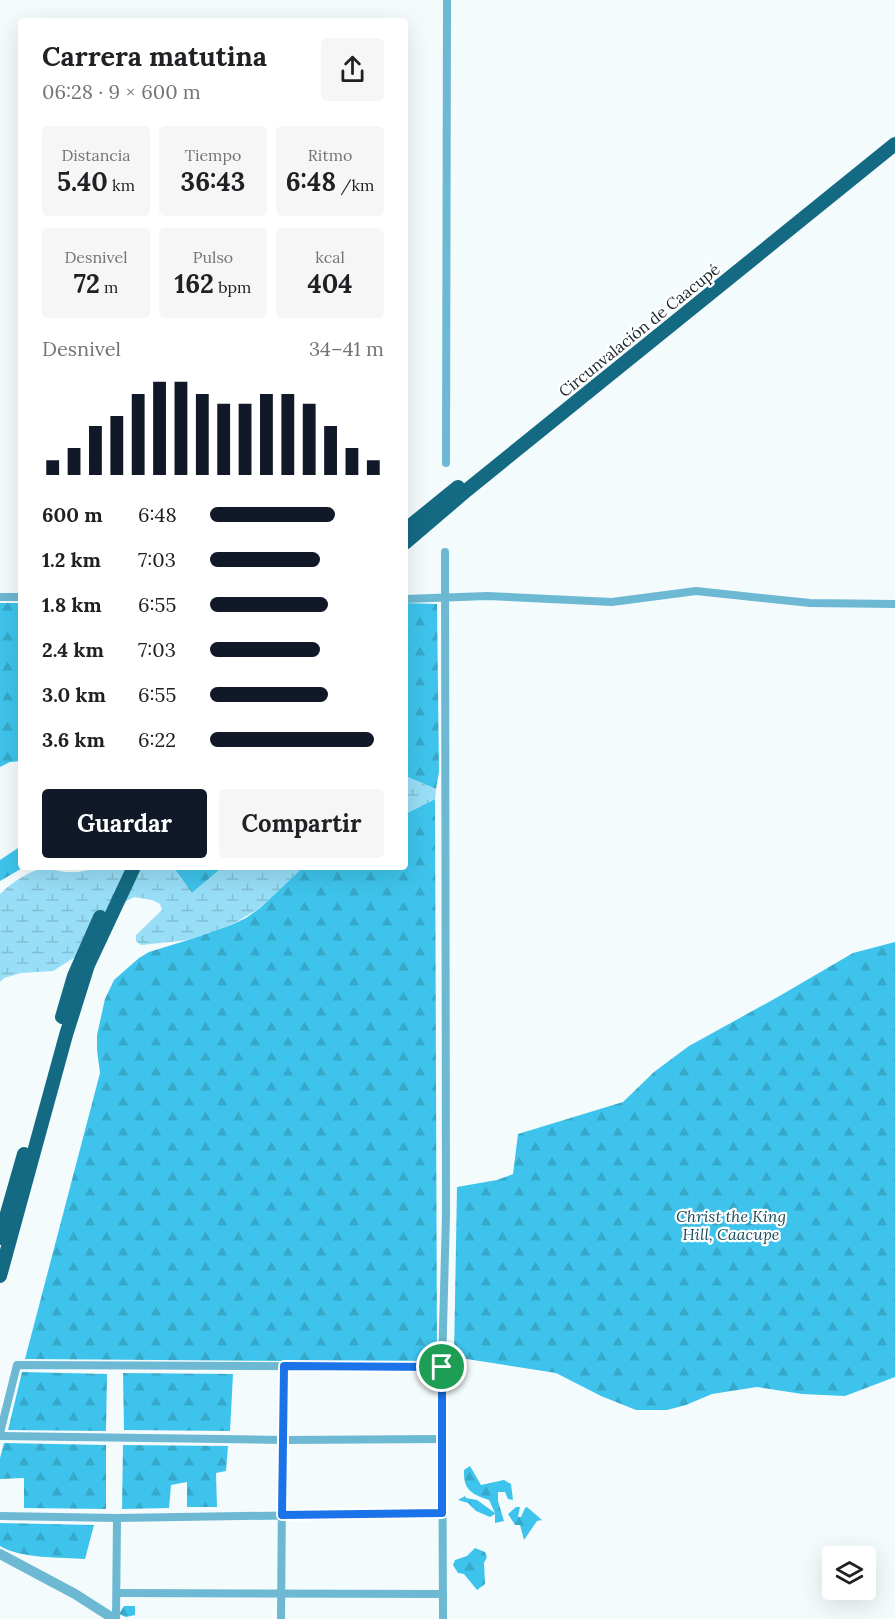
<!DOCTYPE html>
<html lang="es">
<meta charset="utf-8">
<style>
body{margin:0;font-family:Lora,serif;background:#f6f6f6;color:#202124;height:100vh;display:flex;flex-direction:column;font-size:22px;white-space:nowrap}
*{box-sizing:border-box;margin:0}
p{font-size:20px;color:#757577}
.icon{flex:none;width:33px;height:33px;fill:none;stroke:currentColor;stroke-width:2;stroke-linecap:round;stroke-linejoin:round}
.map{position:relative;flex:1;overflow:hidden}
.side{position:absolute;left:18px;top:18px;width:390px;height:852px;display:flex;flex-direction:column;background:#fff;border-radius:6px;box-shadow:0 6px 24px #0002}
.side>*{flex:none}
.buttons{position:absolute;left:822px;top:1546px;display:grid;gap:12px}
.buttons a{display:grid;place-items:center;width:54px;height:54px;border-radius:6px;background:#fff;box-shadow:0 6px 24px #0002;font-size:30px}
.pin{position:absolute;display:grid;place-items:center;width:51px;height:51px;color:#fff;margin:-26px;border:3px solid #fff;border-radius:50%;box-shadow:0 2px 6px #0007}
.round{display:grid;place-items:center;flex:none;width:63px;height:63px;border-radius:6px;background:#f6f6f6}
.overview{display:flex;align-items:center;justify-content:space-between;height:102px;padding:0 24px}
h1{font-size:27px;font-weight:700;line-height:45px}
.figures{display:grid;grid-template-columns:repeat(3,1fr);gap:9px;height:102px;padding:6px 24px}
.figures div{display:grid;align-content:center;border-radius:6px;background:#f6f6f6;text-align:center}
.figures b{font-size:26px;font-weight:700}
.figures small{font-size:16px;font-weight:400}
.figures p{font-size:16px}
.chart{height:168px;padding:12px 24px}
.chart p{display:flex;justify-content:space-between}
.chart svg{width:100%;height:108px;margin-top:6px;stroke:#111827;stroke-width:6}
.primary-button{display:flex;gap:12px;margin-top:auto;padding:12px 24px}
.primary-button a{flex:1;height:69px;border-radius:6px;background:#111827;color:#fff;font-size:24px;font-weight:700;line-height:69px;text-align:center}
.primary-button a+a{background:#f6f6f6;color:#202124}
ul{padding:0 24px;list-style:none;font-size:20px}
li{display:grid;grid-template-columns:96px 72px 1fr;align-items:center;height:45px}
li i{height:15px;border-radius:8px;background:#111827}
.map>svg:first-child{display:block}
.forest{fill:url(#forest-firs)}
.wetland{fill:url(#wetland-marsh)}
.lines{fill:none;stroke-linecap:round;stroke-linejoin:round}
.minor{stroke:#6db8d2;stroke-width:8}
.tertiary{stroke:#6db8d2;stroke-width:10}
.trunk{stroke:#146a82;stroke-width:14}
.route-casing{stroke:#fff;stroke-width:12}
.route{stroke:#1a73e8;stroke-width:8}
.labels{text-anchor:middle;dominant-baseline:central;stroke-width:4.5;stroke-linejoin:round;paint-order:stroke}
.street-label{font-size:16px;fill:#182429;stroke:#fff}
.park-label{font-size:16px;font-style:italic;fill:#174d5e;stroke:#fff}
</style>
<div class="map">
<svg width="895" height="1619" viewBox="0 0 895 1619">
<defs>
<pattern id="forest-firs" width="22" height="20" patternUnits="userSpaceOnUse" patternTransform="scale(1.5)"><rect width="22" height="20" fill="#3ec4ec"/><path d="M5 1l3.5 6h-7zM16 11l3.5 6h-7z" fill="#36a8ca"/></pattern>
<pattern id="wetland-marsh" width="20" height="14" patternUnits="userSpaceOnUse" patternTransform="scale(1.5)"><rect width="20" height="14" fill="#98def7"/><path d="M1 5h8M5 5V1M11 12h8M15 12V8" fill="none" stroke="#82bed4"/></pattern>
</defs>
<rect width="100%" height="100%" fill="#f4fbfd"/>
<g class="forest">
<path d="M 0,603 L 21,603 L 21,761 L 10,762 L 0,767 Z"/>
<path d="M 405,603 L 437,604 L 439,772 L 436,789 L 405,776 Z"/>
<path d="M 435,799 L 437,1362 L 25,1359 L 100,1073 L 97,1050 L 97,1035 L 105,999 L 114,980 L 139,958 L 149,952 L 188,940 L 231,925 L 246,918 L 260,908 L 303,867 L 405,867 L 405,814 Z"/>
<path d="M 21,846 L 21,867 L 24,867 L 0,881 L 0,860 Z"/>
<path d="M 173,867 L 223,867 L 192,893 Z"/>
<path d="M 895,942 L 895,1377 L 845,1396 L 802,1394 L 757,1387 L 712,1394 L 686,1405 L 667,1410 L 636,1410 L 601,1396 L 556,1373 L 454,1357 L 457,1187 L 497,1180 L 513,1174 L 518,1134 L 623,1102 L 654,1072 L 689,1046 L 776,998 L 853,953 Z"/>
<path d="M 22,1372 L 107,1374 L 106,1431 L 8,1430 Z"/>
<path d="M 123,1373 L 233,1374 L 230,1431 L 124,1430 Z"/>
<path d="M 4,1443 L 106,1445 L 106,1509 L 24,1508 L 24,1478 L 0,1479 L 0,1458 Z"/>
<path d="M 123,1445 L 228,1446 L 226,1471 L 216,1473 L 217,1507 L 187,1507 L 187,1482 L 171,1485 L 169,1508 L 122,1509 Z"/>
<path d="M 470,1466 L 481,1485 L 504,1480 L 511,1484 L 513,1500 L 508,1499 L 505,1492 L 498,1492 L 498,1501 L 504,1521 L 495,1523 L 495,1514 L 490,1517 L 476,1511 L 468,1503 L 458,1500 L 465,1496 L 466,1498 L 477,1500 L 495,1513 L 489,1500 C 472,1494 463,1490 464,1470 Z"/>
<path d="M 516,1507 L 520,1507 L 518,1517 L 521,1517 L 525,1508 L 527,1507 L 542,1520 L 537,1521 L 524,1540 L 520,1525 L 515,1525 L 508,1514 Z"/>
<path d="M 0,1523 L 94,1525 L 85,1559 C 60,1557 21,1559 0,1546 Z"/>
<path d="M 475,1548 L 485,1552 L 487,1557 L 484,1563 L 485,1584 L 477,1590 L 464,1574 L 458,1573 L 453,1565 L 455,1560 L 467,1556 Z"/>
<path d="M 124,1606 L 135,1606 L 135,1615 L 126,1617 L 119,1614 Z"/>
</g>
<g class="wetland">
<path d="M 405,776 L 436,789 L 435,799 L 405,814 Z"/>
<path d="M 47,867 C 63,874 80,874 96,867 L 173,867 L 192,893 L 223,867 L 303,867 L 260,908 L 231,925 L 188,940 L 141,945 L 136,941 L 136,935 L 162,910 L 160,904 L 152,900 L 134,897 L 110,910 L 88,949 L 53,971 L 21,973 L 4,978 L 0,982 L 0,894 C 14,881 29,871 47,867 Z"/>
</g>
<g class="lines">
<g class="minor">
<path d="M 446,463 L 447,0"/>
<path d="M 0,597 L 21,597"/>
<path d="M 405,599 L 487,596 L 612,602 L 696,591 L 810,603 L 895,604"/>
<path d="M 0,1433 L 17,1365 L 442,1367"/>
<path d="M 0,1436 L 283,1440 L 442,1439"/>
<path d="M 0,1516 L 117,1518 L 442,1513"/>
<path d="M 117,1593 L 443,1594"/>
<path d="M 116,1619 L 117,1518"/>
<path d="M 281,1619 L 283,1366"/>
<path d="M 443,1619 L 442,1367 L 446,1215 L 445,552"/>
</g>
<path class="tertiary" d="M 0,1554 L 75,1594 L 114,1619"/>
<g class="trunk">
<path d="M 405,530 L 458,487"/>
<path d="M 405,543 L 467,490 L 895,144"/>
<path d="M 62,1017 L 74,976 L 100,917"/>
<path d="M 0,1238 L 24,1154"/>
<path d="M 0,1276 L 66,1035 L 88,965 L 134,867"/>
</g>
</g>
<g class="lines">
<g class="route-casing">
<path id="route" d="M 284,1366 L 442,1367 L 442,1513 L 282,1515 Z"/>
</g>
<use href="#route" class="route"/>
</g>
<g class="labels">
<g class="street-label">
<text transform="translate(639 330) rotate(-39)">Circunvalación de Caacupé</text>
</g>
<g class="park-label">
<text x="731" y="1216">Christ the King<tspan x="731" dy="18">Hill, Caacupe</tspan></text>
</g>
</g>
</svg>
<div class="buttons">
<a><svg class="icon" aria-label="layers" viewBox="0 0 24 24"><path d="M12 4l9 5-9 5-9-5zM3 14l9 5 9-5"/></svg></a>
</div>
<div class="pin" style="left:442px;top:1367px;background:#1e9e55"><svg class="icon" aria-label="arrive" viewBox="0 0 24 24"><path d="M6 21V4h12l-3 4 3 4H6"/></svg></div>
<section class="side">
<div class="overview"><div><h1>Carrera matutina</h1><p>06:28 · 9 × 600 m</p></div><a class="round"><svg class="icon" aria-label="share" viewBox="0 0 24 24"><path d="M12 15V3M7 8l5-5 5 5M5 13v7h14v-7"/></svg></a></div>
<div class="figures">
<div><p>Distancia</p><b>5.40<small> km</small></b></div>
<div><p>Tiempo</p><b>36:43</b></div>
<div><p>Ritmo</p><b>6:48<small> /km</small></b></div>
</div>
<div class="figures">
<div><p>Desnivel</p><b>72<small> m</small></b></div>
<div><p>Pulso</p><b>162<small> bpm</small></b></div>
<div><p>kcal</p><b>404</b></div>
</div>
<div class="chart"><p><span>Desnivel</span>34–41 m</p>
<svg viewBox="0 0 160 44" preserveAspectRatio="none"><path d="M5 44V38M15 44V33M25 44V24M35 44V20M45 44V11M55 44V6M65 44V6M75 44V11M85 44V15M95 44V15M105 44V11M115 44V11M125 44V15M135 44V24M145 44V33M155 44V38"/></svg>
</div>
<ul>
<li><b>600 m</b>6:48<i style="width:72%"></i></li>
<li><b>1.2 km</b>7:03<i style="width:63%"></i></li>
<li><b>1.8 km</b>6:55<i style="width:68%"></i></li>
<li><b>2.4 km</b>7:03<i style="width:63%"></i></li>
<li><b>3.0 km</b>6:55<i style="width:68%"></i></li>
<li><b>3.6 km</b>6:22<i style="width:94%"></i></li>
</ul>
<div class="primary-button"><a>Guardar</a><a>Compartir</a></div>
</section>
</div>
